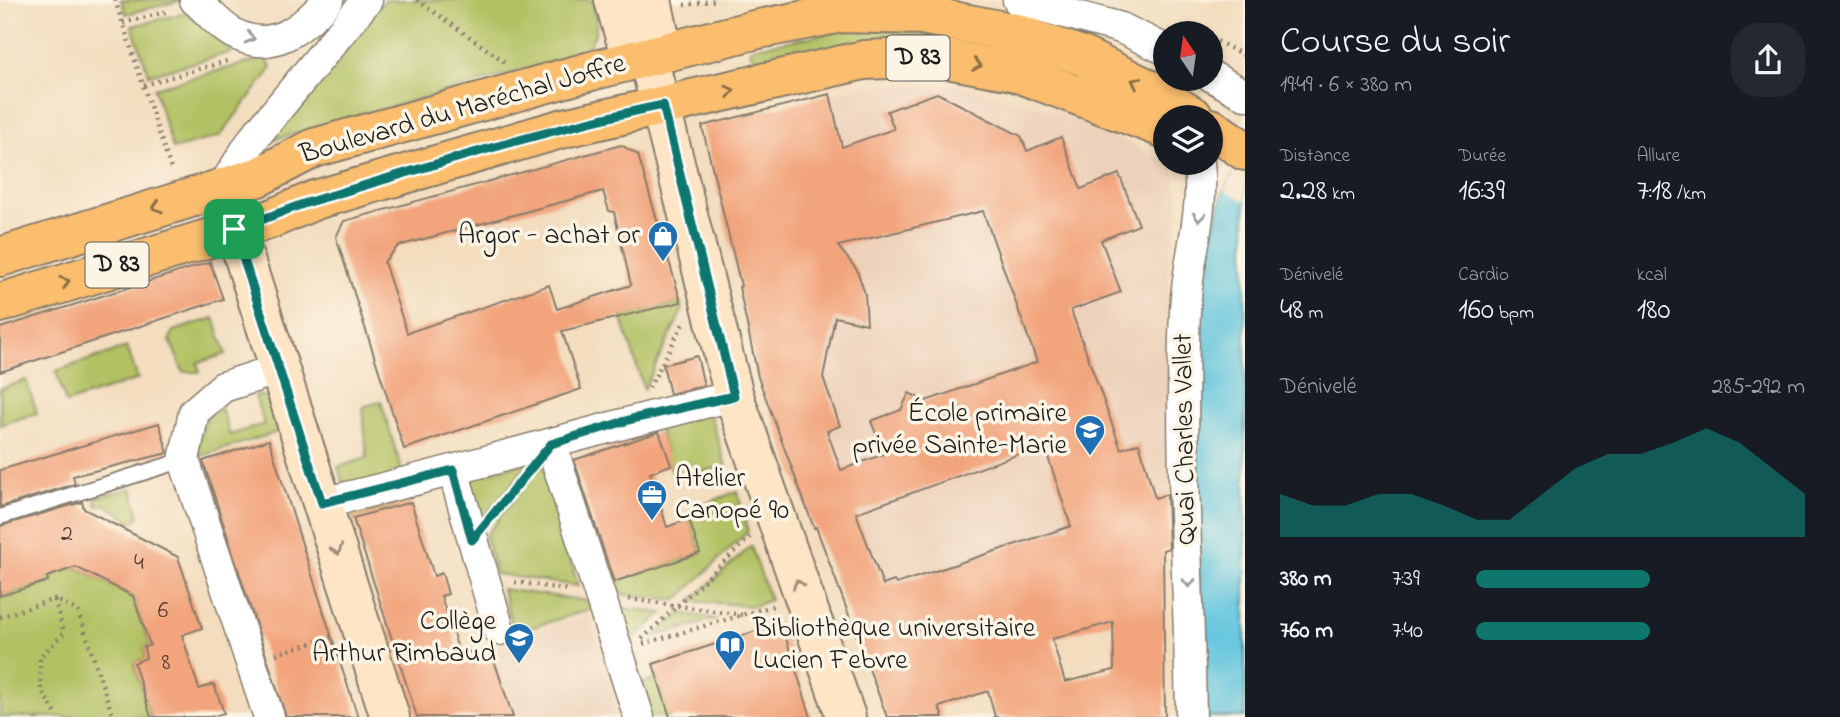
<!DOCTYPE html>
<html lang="fr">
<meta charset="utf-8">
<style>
body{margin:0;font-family:"Indie Flower",sans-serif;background:#242831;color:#f1f3f6;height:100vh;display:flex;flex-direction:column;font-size:26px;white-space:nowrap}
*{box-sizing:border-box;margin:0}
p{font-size:23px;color:#9ea1a6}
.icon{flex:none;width:38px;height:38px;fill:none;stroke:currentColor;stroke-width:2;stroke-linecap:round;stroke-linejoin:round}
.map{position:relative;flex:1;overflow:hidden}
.panel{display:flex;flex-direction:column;background:#171b24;width:595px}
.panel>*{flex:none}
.needle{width:46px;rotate:347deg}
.fabs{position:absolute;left:1153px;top:21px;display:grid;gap:14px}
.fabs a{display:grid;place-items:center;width:70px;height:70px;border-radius:50%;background:#171b24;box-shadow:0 4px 10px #0003;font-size:35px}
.pin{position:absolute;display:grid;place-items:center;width:60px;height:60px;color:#fff;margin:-30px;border-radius:14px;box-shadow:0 4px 10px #0006}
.round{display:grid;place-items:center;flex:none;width:74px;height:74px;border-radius:28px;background:#242831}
.summary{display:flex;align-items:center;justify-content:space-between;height:119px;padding:0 35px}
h1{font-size:38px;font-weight:600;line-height:52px}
.metrics{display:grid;grid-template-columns:repeat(3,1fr);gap:10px;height:119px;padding:7px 35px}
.metrics div{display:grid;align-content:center}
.metrics b{font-size:30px;font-weight:600}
.metrics small{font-size:19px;font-weight:400}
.metrics p{font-size:19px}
.chart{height:196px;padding:14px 35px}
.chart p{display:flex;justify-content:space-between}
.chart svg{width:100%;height:126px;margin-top:7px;fill:#0f766e;opacity:.7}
ul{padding:0 35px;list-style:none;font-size:23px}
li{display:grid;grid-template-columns:112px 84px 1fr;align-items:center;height:52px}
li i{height:18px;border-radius:9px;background:#0f766e}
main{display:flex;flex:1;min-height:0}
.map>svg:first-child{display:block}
.built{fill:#edd1ba}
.green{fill:#b2c163;stroke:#676e40;stroke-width:2}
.water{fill:#60c4de;stroke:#3e707d;stroke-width:2}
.pier{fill:#f3ddbe}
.building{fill:#f2a47c;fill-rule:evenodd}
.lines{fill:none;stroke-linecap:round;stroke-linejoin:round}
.lane-casing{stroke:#887c6d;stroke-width:18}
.street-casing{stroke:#887c6d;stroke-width:33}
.secondary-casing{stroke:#887c6d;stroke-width:42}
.primary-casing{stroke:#887c6d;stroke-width:42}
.path{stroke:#887c6d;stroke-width:4.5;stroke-dasharray:2 5;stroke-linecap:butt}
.lane{stroke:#fff;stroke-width:14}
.street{stroke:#fff;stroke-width:30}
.secondary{stroke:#fde5c5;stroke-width:38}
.primary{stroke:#fabe6e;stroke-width:38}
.oneway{stroke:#999}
.oneway2{stroke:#8b6d45}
.oneway3{stroke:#988b79}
.route-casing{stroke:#fff;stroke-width:14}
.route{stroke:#0f766e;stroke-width:9}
.labels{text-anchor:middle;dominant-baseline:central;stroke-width:7;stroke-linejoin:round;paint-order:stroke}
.number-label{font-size:24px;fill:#523e34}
.shield{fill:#fcf5e5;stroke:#5f5d58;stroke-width:2}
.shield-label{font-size:26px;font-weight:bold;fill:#1c1c1c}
.street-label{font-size:28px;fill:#1c1c1c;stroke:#fcf5e5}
.poi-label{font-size:28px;fill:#1c1c1c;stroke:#fcf5e5;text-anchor:end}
</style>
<main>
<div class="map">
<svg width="1245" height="717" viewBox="0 0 1245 717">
<rect width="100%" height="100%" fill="#fcf5e5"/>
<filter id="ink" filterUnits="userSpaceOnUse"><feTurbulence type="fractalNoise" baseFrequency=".0143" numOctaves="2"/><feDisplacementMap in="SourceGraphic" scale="14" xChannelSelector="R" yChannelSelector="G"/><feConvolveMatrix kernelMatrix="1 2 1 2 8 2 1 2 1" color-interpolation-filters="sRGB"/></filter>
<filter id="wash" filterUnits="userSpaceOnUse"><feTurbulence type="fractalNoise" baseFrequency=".00686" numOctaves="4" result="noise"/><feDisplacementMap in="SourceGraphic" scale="28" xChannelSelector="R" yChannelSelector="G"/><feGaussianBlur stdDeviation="1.57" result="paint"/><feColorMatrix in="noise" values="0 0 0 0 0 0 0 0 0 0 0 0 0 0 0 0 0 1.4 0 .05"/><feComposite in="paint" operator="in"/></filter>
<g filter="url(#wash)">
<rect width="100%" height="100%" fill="#f3ddbe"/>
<g class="built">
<path d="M 869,85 L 960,86 L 1078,118 L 1162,159 L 1174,171 L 1179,195 L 1177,223 L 1168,264 L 1171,548 L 861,649 L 758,376 L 712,170 L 759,152 L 837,128 L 830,94 Z"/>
<path d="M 590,614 L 623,717 L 417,717 L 403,675 Z"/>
</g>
<g class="green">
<path d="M 121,0 L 179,0 L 180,1 L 126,14 Z"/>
<path d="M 385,0 L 592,0 C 598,23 600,37 581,54 L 272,140 L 270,137 Z"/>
<path d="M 190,12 L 232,52 L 149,75 L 132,26 Z"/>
<path d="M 851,29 L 946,33 L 1042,65 L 755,71 L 750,48 Z"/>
<path d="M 266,58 L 272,68 L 220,136 L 173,149 L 154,88 Z"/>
<path d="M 681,302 L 682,311 L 644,389 L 621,316 Z"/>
<path d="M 214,318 L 226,354 L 197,363 L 200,372 L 183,372 L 170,340 L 173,331 Z"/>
<path d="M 127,347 L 138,379 L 66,403 L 56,371 Z"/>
<path d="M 26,380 L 37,413 L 0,425 L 0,389 Z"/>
<path d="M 258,395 L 267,397 L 278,432 L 201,456 L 197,444 L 208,416 L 221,408 L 230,435 L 264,424 L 255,396 Z"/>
<path d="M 381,401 L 403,475 L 346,491 L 338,467 L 367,458 L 363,407 Z"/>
<path d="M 710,414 L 726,466 L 674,478 L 658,426 Z"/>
<path d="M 530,462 L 480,522 L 468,478 Z"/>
<path d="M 542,462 L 578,586 L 496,574 L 485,537 Z"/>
<path d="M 132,488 L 139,516 L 134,523 L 105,504 L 97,506 L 95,498 Z"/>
<path d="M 426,488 L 424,495 L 353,519 L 351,510 Z"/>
<path d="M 737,491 L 748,531 L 677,600 L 604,593 L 610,583 L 700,553 L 689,519 L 700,506 Z"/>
<path d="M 751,546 L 770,600 L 754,606 L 691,601 Z"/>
<path d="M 76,567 L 133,596 L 150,645 L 144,647 L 146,658 L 134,663 L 151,717 L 0,717 L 0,596 L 47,581 L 47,576 Z"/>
<path d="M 502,589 L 596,602 L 598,607 L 514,633 Z"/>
<path d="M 609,606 L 663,613 L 622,648 Z"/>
<path d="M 681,613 L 717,619 L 653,637 Z"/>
<path d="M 658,678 L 671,717 L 646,717 L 635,686 Z"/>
</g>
<path class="water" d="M 1245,155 L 1245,717 L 1205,717 L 1198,538 L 1196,356 L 1204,262 L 1224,190 Z"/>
<path class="pier" d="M 1245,155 L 1245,201 L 1224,190 Z"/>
<g id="blocks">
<g class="building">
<path d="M 937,93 L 1021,136 L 1027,151 L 1061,137 L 1081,189 L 1119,174 L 1139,225 L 1101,240 L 1121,292 L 1071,310 L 1121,449 L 1139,443 L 1155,498 L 1167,494 L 1169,548 L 1163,550 L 1165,717 L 995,717 L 988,691 L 939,707 L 943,717 L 887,717 L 816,527 L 814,528 L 758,377 L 739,287 L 741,286 L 702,126 L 830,94 L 842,147 L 894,129 L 887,111 ZM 983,211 L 1037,362 L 926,401 L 909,393 L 901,410 L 871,421 L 884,454 L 841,470 L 827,431 L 840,426 L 823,377 L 835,317 L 867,324 L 865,294 L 857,270 L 838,246 ZM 1044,445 L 1071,526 L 896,584 L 894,581 L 883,585 L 856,513 ZM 1113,622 L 1114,670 L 1065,682 L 1052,639 Z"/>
<path d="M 621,145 L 638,155 L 681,302 L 562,331 L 581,389 L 404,449 L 336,237 L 344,221 ZM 603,191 L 609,211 L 614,212 L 631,285 L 557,309 L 549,285 L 407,333 L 384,262 L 398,246 Z"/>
<path d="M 210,262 L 223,299 L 0,372 L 0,328 Z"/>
<path d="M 697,356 L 704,385 L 670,394 L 663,365 Z"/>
<path d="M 159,423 L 168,453 L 73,476 L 75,484 L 0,507 L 0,470 Z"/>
<path d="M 659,432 L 671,465 L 650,473 L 667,527 L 689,519 L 700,553 L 614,582 L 574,460 Z"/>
<path d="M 269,440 L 332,638 L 358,717 L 286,717 L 203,461 Z"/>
<path d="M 82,502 L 84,509 L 178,557 L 202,628 L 182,635 L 199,689 L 214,684 L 224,713 L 210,717 L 151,717 L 134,663 L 146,658 L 144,647 L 150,645 L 133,596 L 76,567 L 47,577 L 48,581 L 0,596 L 0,526 Z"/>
<path d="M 411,502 L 434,576 L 442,573 L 448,594 L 441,596 L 460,655 L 474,650 L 478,662 L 493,657 L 513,717 L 417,717 L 353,518 Z"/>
<path d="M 781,623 L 811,717 L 670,717 L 653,664 Z"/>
</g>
</g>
</g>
<g filter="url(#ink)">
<use href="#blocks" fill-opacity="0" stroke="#887c6d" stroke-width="2"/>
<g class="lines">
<g class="lane-casing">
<path id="lane" d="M 0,517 L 184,460"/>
</g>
<g class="street-casing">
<g id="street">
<path d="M 195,0 C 207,10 219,26 233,33 C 272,55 303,28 328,0"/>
<path d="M 1018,0 L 1121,28 L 1166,50"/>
<path d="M 1211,76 L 1245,95"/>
<path d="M 222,188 L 253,139 L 367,0"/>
<path d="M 551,444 L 639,717"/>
<path d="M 453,470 L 499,630"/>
<path d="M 322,503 C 461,471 596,428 734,396"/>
<path d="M 269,717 L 184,460 L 194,412 L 223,387 L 279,369"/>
<path d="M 1191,717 C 1189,582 1179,446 1185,311 C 1187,260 1205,214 1199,163"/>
</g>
</g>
<g class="secondary-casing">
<g id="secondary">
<path d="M 614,0 L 627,44 L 648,57"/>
<path d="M 652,0 L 659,33 L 648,57 L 734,396 L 846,717"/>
<path d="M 222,188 L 390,717"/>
</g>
</g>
<g class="primary-casing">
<g id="primary">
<path d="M 1211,128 L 1245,151"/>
<path d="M 0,257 L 258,177 L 314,148 L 591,71 L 754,30 L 841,13 L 922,15 L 1015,33 L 1082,56 L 1147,88 L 1194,117"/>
<path d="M 0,303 L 271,219 L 315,200 L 564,128 L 864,60 L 936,57 L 1013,71 L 1166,129"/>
</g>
</g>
<g class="path">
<path d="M 115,0 L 172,172"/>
<path d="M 417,0 L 505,62"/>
<path d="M 684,5 L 717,0"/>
<path d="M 123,23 L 169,11"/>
<path d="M 1211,38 L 1245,56"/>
<path d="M 144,85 L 227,61"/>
<path d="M 649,388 L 683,324"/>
<path d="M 494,514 L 519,483"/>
<path d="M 515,582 L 569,590"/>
<path d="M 629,599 L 743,615"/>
<path d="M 55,600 L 64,633 L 40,657 L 41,690 L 58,717"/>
<path d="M 0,617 L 55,599 L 78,611 L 113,717"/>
<path d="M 642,639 L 750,537"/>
<path d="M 643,644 L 776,605"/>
<path d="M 276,654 L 331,637"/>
</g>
<use href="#lane" class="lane"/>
<use href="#street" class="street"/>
<use href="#secondary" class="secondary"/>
<use href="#primary" class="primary"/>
</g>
<defs><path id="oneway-chevron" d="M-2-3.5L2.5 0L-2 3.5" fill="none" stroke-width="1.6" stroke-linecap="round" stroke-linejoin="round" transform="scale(1.75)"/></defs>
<g class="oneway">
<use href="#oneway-chevron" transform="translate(250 38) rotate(15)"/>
<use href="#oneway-chevron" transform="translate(1199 217) rotate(96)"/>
<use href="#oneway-chevron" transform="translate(1189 583) rotate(89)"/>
</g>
<g class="oneway2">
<use href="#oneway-chevron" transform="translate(977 65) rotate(10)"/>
<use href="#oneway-chevron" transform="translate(1136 82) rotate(-154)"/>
<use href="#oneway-chevron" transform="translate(730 91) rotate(-12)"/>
<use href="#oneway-chevron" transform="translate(157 207) rotate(162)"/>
<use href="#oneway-chevron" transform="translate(65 282) rotate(-18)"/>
</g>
<g class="oneway3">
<use href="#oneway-chevron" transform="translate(337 550) rotate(72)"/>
<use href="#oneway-chevron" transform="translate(798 584) rotate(-109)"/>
</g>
</g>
<g class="lines" filter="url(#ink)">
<g class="route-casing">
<path id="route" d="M 663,105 L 734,396 L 632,419 L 551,444 L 472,540 L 453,470 L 322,503 L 234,229 C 263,221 290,207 319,199 C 433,165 547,129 663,105 Z"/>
</g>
<use href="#route" class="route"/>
</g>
<defs>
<g id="shop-pin" transform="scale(1.575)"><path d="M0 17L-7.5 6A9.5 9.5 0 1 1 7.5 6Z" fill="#1f6fb2" stroke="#fcf5e5"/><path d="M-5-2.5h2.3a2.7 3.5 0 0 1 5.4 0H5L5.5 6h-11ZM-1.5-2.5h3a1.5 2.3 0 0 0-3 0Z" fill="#fff"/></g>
<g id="school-pin" transform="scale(1.575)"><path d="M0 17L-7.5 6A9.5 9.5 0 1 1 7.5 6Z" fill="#1f6fb2" stroke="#fcf5e5"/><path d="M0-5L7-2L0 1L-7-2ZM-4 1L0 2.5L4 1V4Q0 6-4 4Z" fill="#fff"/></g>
<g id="office-pin" transform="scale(1.575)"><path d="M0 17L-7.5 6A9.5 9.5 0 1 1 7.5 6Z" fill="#1f6fb2" stroke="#fcf5e5"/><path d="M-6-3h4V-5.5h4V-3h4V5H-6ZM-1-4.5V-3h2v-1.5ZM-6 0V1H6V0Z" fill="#fff"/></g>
<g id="library-pin" transform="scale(1.575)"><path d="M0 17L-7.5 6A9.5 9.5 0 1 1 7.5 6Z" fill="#1f6fb2" stroke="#fcf5e5"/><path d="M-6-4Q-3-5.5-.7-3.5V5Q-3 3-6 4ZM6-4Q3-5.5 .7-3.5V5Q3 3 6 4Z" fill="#fff"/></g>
</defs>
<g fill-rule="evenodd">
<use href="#shop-pin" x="663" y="236"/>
<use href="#school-pin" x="1090" y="430"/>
<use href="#office-pin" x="652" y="495"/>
<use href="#school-pin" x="519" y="638"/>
<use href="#library-pin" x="730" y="645"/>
</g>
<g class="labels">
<g class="number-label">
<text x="67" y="534">2</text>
<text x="139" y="563">4</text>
<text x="163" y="611">6</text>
<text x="166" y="663">8</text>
</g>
<g class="shield">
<rect x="886.5" y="35.5" width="63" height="45" rx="5"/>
<rect x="85.5" y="242.5" width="63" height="45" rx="5"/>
</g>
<g class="shield-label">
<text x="918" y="58">D 83</text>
<text x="117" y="265">D 83</text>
</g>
<g class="street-label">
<text transform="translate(463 110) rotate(-16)">Boulevard du Maréchal Joffre</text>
<text transform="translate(1186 439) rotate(-91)">Quai Charles Vallet</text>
</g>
<g class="poi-label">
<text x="640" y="236">Argor - achat or</text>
<text x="1067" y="414">École primaire<tspan x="1067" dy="32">privée Sainte-Marie</tspan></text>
<text x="675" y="479" text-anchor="start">Atelier<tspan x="675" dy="32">Canopé 90</tspan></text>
<text x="496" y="622">Collège<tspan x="496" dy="32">Arthur Rimbaud</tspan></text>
<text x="753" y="629" text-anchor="start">Bibliothèque universitaire<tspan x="753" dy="32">Lucien Febvre</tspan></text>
</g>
</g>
</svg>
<div class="fabs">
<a><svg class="needle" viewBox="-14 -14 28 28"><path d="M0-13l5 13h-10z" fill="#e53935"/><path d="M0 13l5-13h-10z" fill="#9ea1a6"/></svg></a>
<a><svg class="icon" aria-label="layers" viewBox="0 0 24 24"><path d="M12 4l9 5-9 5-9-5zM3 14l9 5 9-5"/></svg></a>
</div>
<div class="pin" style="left:234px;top:229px;background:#1e9e55"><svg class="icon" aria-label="arrive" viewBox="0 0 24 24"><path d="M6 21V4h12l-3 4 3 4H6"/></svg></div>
</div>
<section class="panel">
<div class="summary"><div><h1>Course du soir</h1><p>19:49 · 6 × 380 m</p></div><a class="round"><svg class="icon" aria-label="share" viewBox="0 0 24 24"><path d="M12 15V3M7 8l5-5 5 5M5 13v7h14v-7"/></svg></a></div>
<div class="metrics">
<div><p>Distance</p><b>2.28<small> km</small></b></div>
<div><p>Durée</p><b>16:39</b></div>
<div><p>Allure</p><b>7:18<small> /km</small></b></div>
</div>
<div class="metrics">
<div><p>Dénivelé</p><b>48<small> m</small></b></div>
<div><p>Cardio</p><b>160<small> bpm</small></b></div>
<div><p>kcal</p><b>180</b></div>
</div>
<div class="chart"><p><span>Dénivelé</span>285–292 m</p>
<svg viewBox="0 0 160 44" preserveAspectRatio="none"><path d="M0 44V29L10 33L20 33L30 29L40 29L50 33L60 38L70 38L80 29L90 20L100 15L110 15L120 11L130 6L140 11L150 20L160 29V44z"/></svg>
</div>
<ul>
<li><b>380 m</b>7:39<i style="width:53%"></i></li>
<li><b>760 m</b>7:40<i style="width:53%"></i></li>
</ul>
</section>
</main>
